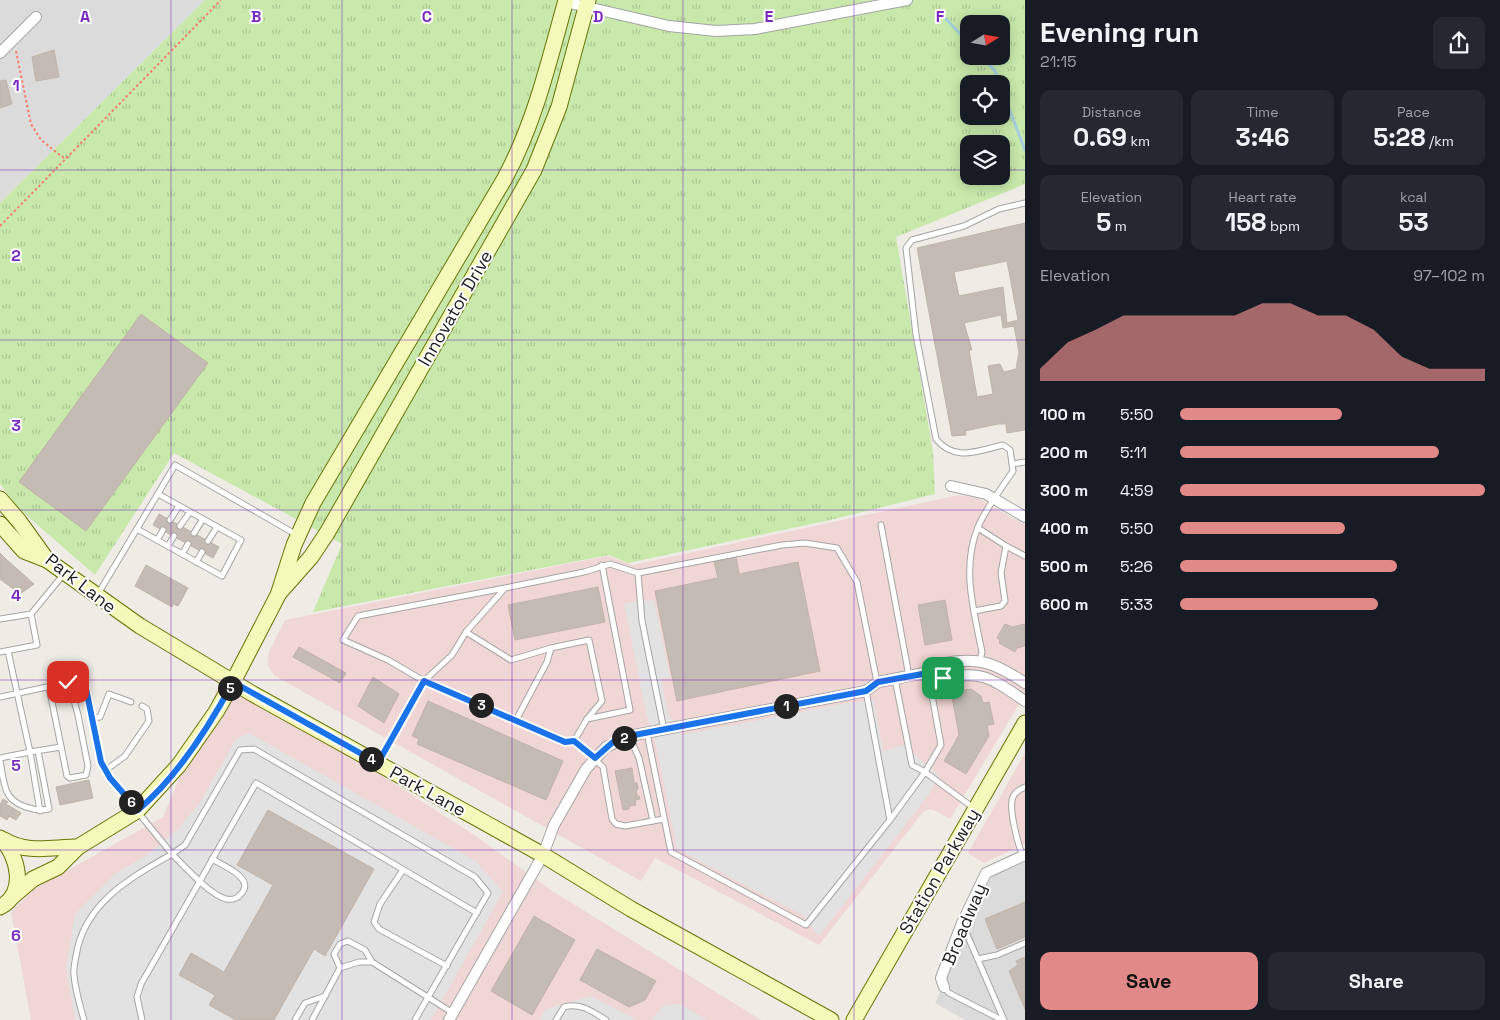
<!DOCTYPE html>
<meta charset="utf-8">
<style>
body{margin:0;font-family:"Space Grotesk",sans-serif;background:#242831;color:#f1f3f6;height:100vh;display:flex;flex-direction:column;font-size:19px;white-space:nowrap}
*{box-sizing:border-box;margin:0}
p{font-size:16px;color:#9ea1a6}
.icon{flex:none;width:28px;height:28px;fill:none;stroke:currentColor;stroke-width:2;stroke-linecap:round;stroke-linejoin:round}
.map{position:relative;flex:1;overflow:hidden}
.drawer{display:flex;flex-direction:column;background:#171b24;width:475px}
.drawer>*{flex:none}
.needle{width:32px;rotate:79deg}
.tools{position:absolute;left:960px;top:15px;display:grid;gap:10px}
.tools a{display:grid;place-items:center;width:50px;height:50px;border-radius:10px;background:#171b24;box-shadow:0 2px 12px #0003;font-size:25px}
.pin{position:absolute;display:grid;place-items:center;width:42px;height:42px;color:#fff;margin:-21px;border-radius:10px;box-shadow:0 2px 8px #0006}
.km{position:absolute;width:25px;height:25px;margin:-12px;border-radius:50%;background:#222;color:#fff;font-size:14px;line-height:25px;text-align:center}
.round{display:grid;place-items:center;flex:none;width:52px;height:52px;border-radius:10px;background:#242831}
.head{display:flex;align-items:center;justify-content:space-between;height:85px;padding:0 15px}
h1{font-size:28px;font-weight:600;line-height:38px}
.figures{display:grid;grid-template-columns:repeat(3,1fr);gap:8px;height:85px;padding:5px 15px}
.figures div{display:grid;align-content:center;border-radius:10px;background:#242831;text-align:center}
.figures b{font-size:25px;font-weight:600}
.figures small{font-size:14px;font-weight:400}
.figures p{font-size:14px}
.chart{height:140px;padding:10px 15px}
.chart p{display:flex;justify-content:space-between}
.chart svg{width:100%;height:90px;margin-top:5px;fill:#e08988;opacity:.7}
.cta{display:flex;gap:10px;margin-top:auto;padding:10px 15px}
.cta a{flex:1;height:58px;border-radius:10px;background:#e08988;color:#111;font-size:20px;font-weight:600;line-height:58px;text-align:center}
.cta a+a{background:#242831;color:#f1f3f6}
ul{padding:0 15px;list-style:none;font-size:16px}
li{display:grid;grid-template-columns:80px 60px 1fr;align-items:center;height:38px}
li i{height:12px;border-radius:6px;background:#e08988}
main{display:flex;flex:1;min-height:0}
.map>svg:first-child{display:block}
.residential{fill:#dcdbdb}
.commercial{fill:#f0d6d4}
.grass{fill:url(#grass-tufts);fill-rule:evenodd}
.parking{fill:#e2e2e2}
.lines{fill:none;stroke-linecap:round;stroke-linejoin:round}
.stream{stroke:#a5cfdd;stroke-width:3}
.building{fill:#c4bcb4;stroke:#c1b3a7;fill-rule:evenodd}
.lane-casing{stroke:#a5a5a5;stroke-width:7}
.street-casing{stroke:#a5a5a5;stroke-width:12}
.secondary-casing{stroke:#667506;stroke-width:17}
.path{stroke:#f97e6c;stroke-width:2;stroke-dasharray:2.5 2.5;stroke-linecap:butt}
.lane{stroke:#fff;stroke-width:5}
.street{stroke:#fff;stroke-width:10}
.secondary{stroke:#f4f9b9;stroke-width:15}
.route-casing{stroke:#fff;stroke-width:10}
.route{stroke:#1a73e8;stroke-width:6}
.grid{fill:none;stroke:#7b2cbf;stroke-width:1;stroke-opacity:0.55}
.labels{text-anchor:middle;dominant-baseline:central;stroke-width:4;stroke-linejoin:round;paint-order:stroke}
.street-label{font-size:18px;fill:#1e1e1e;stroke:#fff}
.grid-label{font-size:16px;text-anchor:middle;font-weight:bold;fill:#7b2cbf;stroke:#fff;stroke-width:4;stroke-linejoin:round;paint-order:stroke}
</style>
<main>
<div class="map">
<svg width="1025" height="1020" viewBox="0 0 1025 1020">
<defs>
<pattern id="grass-tufts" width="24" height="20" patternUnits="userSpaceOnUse" patternTransform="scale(1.25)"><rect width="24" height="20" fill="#c8e9ab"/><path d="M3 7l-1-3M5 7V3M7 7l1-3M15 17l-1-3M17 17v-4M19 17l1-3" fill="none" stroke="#abc793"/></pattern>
</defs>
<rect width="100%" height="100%" fill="#efece5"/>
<g class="residential">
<path d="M 0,0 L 205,0 L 0,203 Z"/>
<path d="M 1025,862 L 1025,1020 L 965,1020 L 935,1003 L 990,879 L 994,875 Z"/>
</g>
<g class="commercial">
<path d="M 959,495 L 977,498 L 1025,525 L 1025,694 L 950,819 L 936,811 L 930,809 L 923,812 L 819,945 L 655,858 L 641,881 L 275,676 L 268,666 L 269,651 L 285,620 L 607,556 L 633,565 Z"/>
<path d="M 224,673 L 474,835 L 554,892 L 761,1020 L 31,1020 L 11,912 L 34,889 L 163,817 Z"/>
<path d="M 1025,753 L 1025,844 L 984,863 L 968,853 Z"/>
</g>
<path class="grass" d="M 205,0 L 1025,0 L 1025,184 L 896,237 L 933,452 L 935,494 L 830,520 L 628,563 L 609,555 L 313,612 L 342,544 L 174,453 L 95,575 L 17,507 L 0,484 L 0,203 ZM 969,24 L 1001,24 L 1001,56 L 969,56 ZM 969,84 L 1001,84 L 1001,116 L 969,116 ZM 969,144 L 1001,144 L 1001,176 L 969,176 Z"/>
<g class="parking">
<path d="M 654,600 L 670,677 L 661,679 L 668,712 L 680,735 L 852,702 L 874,700 L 883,751 L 904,745 L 939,776 L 930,793 L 819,936 L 802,915 L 677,849 L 655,741 L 646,713 L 624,603 Z"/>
<path d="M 249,733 L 476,861 L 503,892 L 431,1020 L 274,1020 L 314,949 L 326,955 L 374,870 L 268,810 L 237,865 L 273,885 L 224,972 L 191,953 L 179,974 L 215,995 L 209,1005 L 236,1020 L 75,1020 L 66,968 L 75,914 L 115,874 L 145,856 L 177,830 L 199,804 L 236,739 Z"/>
<path d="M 591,996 L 637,1020 L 539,1020 L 546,1009 Z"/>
<path d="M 680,1004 L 707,1020 L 651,1020 L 664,1005 Z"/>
</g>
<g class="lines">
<g class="stream">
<path d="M 945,18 L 969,43"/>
<path d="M 981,56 L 995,71 L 1000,84"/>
<path d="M 1001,88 L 1025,150"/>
</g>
</g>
<g class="building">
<path d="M 54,50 L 59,77 L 36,81 L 32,57 Z"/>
<path d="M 6,80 L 12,104 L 0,108 L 0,81 Z"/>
<path d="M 1025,223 L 1025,430 L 1007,433 L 1006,424 L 998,424 L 965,431 L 966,435 L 952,436 L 917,248 ZM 1007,261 L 1018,320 L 1007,323 L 1003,287 L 959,296 L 954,272 ZM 1001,315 L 1003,328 L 1014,326 L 1019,352 L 1016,369 L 1004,372 L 1000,364 L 988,366 L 993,394 L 977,397 L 969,350 L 972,350 L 964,323 Z"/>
<path d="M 141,314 L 208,363 L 86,531 L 19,482 Z"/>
<path d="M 159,514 L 219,547 L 213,558 L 153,525 Z"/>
<path d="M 0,553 L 7,560 L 34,584 L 20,594 L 0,579 Z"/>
<path d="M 736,557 L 739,574 L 798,562 L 820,671 L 677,701 L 655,591 L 718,578 L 714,562 Z"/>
<path d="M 146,565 L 188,588 L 178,606 L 173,604 L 172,607 L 135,586 Z"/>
<path d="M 598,587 L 605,622 L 515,640 L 508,605 Z"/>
<path d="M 945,600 L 952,640 L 925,645 L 918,605 Z"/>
<path d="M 1005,624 L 1012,627 L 1025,624 L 1025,646 L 1017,648 L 1015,652 L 999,643 L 1000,640 L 997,638 Z"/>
<path d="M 299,647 L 346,673 L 340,683 L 293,657 Z"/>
<path d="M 373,677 L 399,694 L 384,723 L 358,706 Z"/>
<path d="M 971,689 L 981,696 L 983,703 L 989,702 L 994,724 L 987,725 L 989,736 L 966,774 L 944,761 L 959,735 L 951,692 Z"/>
<path d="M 428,701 L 563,761 L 546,800 L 417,744 L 419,739 L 412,736 Z"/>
<path d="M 632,768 L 634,783 L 637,783 L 638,789 L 636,790 L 637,796 L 639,796 L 640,799 L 635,800 L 636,805 L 629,806 L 629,809 L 623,810 L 615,771 Z"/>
<path d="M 89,780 L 93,798 L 60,805 L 56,787 Z"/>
<path d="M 3,799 L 8,802 L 6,804 L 21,813 L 16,820 L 9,816 L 7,820 L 0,816 L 0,805 Z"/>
<path d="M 268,810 L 374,869 L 325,956 L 314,949 L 274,1020 L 236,1020 L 209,1005 L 215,995 L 179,975 L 191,953 L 224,972 L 273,885 L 237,865 Z"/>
<path d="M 1025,902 L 1025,937 L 997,949 L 985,919 Z"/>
<path d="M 534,916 L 575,940 L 532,1015 L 491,991 Z"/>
<path d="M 597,949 L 656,981 L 645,1000 L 629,1007 L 580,980 Z"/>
<path d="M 1025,957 L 1025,1009 L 1009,971 L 1018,965 L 1016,961 Z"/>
</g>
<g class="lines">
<g class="lane-casing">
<g id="lane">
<path d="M 1012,464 L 1025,462"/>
<path d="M 170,520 L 179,506"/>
<path d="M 881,525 L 909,676"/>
<path d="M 180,526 L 190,512"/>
<path d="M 137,529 L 222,576 L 241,540 L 158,494"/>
<path d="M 194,533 L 203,519"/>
<path d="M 157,540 L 163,530"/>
<path d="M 208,541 L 217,527"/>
<path d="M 168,546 L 174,536"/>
<path d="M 1006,546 L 1025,556"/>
<path d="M 182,554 L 188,544"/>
<path d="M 196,562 L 202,552"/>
<path d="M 505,588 L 358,616 L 343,640 L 388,660 L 424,681 L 452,655 L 466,632 L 505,588 L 584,572 L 610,564 L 638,573"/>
<path d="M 98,594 L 175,465 L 297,535"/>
<path d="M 974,611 L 1001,606 L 1005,601 L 1001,573 L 1006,546 L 978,528"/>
<path d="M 0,619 L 31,614 L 63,575"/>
<path d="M 466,632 L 511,660 L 551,648 L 589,640 L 602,701 L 587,719 L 574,741"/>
<path d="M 8,651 L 30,752 L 61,747"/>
<path d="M 0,652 L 37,645 L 31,614"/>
<path d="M 980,660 L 982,652 C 974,611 961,568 978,527 C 986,508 1001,489 1013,471 L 1010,450 L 1003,445 C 977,451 955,462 936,439 L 916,335 L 906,248 L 912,240 L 964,226 L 999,209 L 1025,203"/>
<path d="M 895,679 L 912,765 L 925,772 L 941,745 L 928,673"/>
<path d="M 49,687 L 67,776 L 70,778 L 86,775 L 88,766 L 78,715 L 69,682"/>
<path d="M 0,697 L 84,679 L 101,762 L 110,778 L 172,854 C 130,878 84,903 76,956 C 75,962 73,969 74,975 C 75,990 80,1005 84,1020"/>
<path d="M 93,718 L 100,717 L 109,694 L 131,702"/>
<path d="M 587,719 L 630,710 L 602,565"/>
<path d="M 516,720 L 547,662 L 551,648"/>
<path d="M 664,730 L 642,621 L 638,573 L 782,545 L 805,543 L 837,548 L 857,582 L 877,682"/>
<path d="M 647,733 L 671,852 L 806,925 L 890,820 L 866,691"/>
<path d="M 629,736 L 639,758 L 653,821"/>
<path d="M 0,758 L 30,752 L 40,811"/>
<path d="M 0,761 C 2,771 3,783 7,792 C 13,806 36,812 49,809 L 38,751"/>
<path d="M 378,763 L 424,681 L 565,742 L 574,741 L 603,767 L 612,819 L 616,824 L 625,826 L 664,819"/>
<path d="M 106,770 L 125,756 L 149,721 L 147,709 L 142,706"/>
<path d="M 890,820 L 925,772 L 975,809"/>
<path d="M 1023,856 C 1018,845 1008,807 1013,797 C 1015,792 1020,789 1025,787"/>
<path d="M 212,859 C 224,866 257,879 240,895 C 237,899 231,900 226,899 C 209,894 185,867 172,854 L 185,845 L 240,750 L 254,749 L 475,877 L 488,893 L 415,1020"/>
<path d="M 403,870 L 380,904 L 374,922 L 379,929 L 447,966"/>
<path d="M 962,923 L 1004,1020"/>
<path d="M 978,959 L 997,955 L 1025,943"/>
<path d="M 372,962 L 359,962 L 340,968 L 334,954 L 340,944 L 348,941 L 365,950 L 372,962 L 453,1013"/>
<path d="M 944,987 L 949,993 L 1002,1020"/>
<path d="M 142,1020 L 137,997 L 141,984 L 256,783 L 477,913"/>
<path d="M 295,1020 L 305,1003 L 325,996"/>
<path d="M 312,1020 L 340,968"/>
<path d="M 556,1020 L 564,1007 C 580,1002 593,1012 606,1020"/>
</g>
</g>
<g class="street-casing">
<g id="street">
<path d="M 565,2 L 669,26 L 716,31 L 755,29 L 907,0"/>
<path d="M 0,53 L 36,17"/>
<path d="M 951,486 L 986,494 L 1025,517"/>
<path d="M 934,671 L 943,678 C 984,670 992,679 1025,701"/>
<path d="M 944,987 L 941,978 L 962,923 L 986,873 L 1025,855"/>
<path d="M 449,1020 L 543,855 L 554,825 L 586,769 L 606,747 L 629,736 L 866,691 L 878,682 L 934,671 L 940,664 C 977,656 994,662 1025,683"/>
</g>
</g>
<g class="secondary-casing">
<g id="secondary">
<path d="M 0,499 L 19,521 L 47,560 L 140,626 L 253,694 L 543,855 L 631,909 L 831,1020"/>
<path d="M 0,524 L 24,551 L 47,560"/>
<path d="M 280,592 L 311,557 L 327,533 L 534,170 L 559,107 L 588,0"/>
<path d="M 0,838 C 19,855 27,894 0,907"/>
<path d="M 4,840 C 27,854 52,847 78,847"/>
<path d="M 13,896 L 33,879 L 58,867 L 78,847 L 138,810 L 179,765 L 216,712 L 233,682 L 278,595 L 294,545 L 313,503 L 505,178 C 535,122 549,61 566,0"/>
<path d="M 854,1020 L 1025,723"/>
</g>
</g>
<g class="path">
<path d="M 16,51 L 31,124 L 41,140 L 65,159"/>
<path d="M 0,226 L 221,0"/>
</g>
<use href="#lane" class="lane"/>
<use href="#street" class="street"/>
<use href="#secondary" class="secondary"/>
</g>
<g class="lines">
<g class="route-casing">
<path id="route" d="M 68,682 L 84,679 L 101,762 L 110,778 L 138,810 C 177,777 209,727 233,682 L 378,763 L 424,681 L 565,742 L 574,741 L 595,758 L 613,742 L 629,736 L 866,691 L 878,682 L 928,673 L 934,671 L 943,678"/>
</g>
<use href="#route" class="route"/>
</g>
<path class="grid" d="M 171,0 L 171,1020M 342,0 L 342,1020M 512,0 L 512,1020M 683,0 L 683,1020M 854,0 L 854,1020M 0,170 L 969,170M 1001,170 L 1025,170M 0,340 L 1025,340M 0,510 L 1025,510M 0,680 L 1025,680M 0,850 L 1025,850"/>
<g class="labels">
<g class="street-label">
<text transform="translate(455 308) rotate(-60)">Innovator Drive</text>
<text transform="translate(81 583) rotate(38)">Park Lane</text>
<text transform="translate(428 791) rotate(29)">Park Lane</text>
<text transform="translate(939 871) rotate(-60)">Station Parkway</text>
<text transform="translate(964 924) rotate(-67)">Broadway</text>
</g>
</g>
<g class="grid-label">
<text x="85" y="22">A</text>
<text x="256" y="22">B</text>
<text x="427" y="22">C</text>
<text x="598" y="22">D</text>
<text x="769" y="22">E</text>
<text x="940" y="22">F</text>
<text x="16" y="91">1</text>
<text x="16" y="261">2</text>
<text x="16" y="431">3</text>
<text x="16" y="601">4</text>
<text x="16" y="771">5</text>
<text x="16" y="941">6</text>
</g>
</svg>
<div class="tools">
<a><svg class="needle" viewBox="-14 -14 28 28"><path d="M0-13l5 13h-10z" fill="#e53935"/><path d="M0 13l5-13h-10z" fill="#9ea1a6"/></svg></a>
<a><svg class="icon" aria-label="locate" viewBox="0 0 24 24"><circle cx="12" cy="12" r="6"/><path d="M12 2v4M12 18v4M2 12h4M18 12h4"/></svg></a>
<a><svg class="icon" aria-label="layers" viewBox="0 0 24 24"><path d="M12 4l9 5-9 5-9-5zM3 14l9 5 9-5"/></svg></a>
</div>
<div class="pin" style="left:943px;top:678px;background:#1e9e55"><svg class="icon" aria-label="arrive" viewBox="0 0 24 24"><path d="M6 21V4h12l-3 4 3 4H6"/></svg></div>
<div class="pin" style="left:68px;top:682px;background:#d93025"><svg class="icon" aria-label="check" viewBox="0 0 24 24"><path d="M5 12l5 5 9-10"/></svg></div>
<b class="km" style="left:786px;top:706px">1</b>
<b class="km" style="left:624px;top:738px">2</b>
<b class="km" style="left:481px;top:705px">3</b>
<b class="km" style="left:371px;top:759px">4</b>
<b class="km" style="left:230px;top:688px">5</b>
<b class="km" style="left:131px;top:802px">6</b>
</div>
<section class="drawer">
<div class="head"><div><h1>Evening run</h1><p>21:15</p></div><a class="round"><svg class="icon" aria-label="share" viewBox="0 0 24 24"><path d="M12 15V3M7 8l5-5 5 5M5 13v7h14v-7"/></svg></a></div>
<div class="figures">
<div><p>Distance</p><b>0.69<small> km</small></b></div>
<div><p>Time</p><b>3:46</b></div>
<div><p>Pace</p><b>5:28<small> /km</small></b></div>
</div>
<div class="figures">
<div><p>Elevation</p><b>5<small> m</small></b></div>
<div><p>Heart rate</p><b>158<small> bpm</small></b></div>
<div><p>kcal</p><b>53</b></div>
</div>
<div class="chart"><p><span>Elevation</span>97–102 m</p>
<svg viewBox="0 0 160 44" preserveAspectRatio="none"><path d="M0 44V38L10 25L20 19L30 12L40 12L50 12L60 12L70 12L80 6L90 6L100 12L110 12L120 19L130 32L140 38L150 38L160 38V44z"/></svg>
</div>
<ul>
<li><b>100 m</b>5:50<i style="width:53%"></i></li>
<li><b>200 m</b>5:11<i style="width:85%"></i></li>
<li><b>300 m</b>4:59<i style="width:100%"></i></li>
<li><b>400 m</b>5:50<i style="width:54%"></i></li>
<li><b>500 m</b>5:26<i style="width:71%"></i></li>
<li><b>600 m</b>5:33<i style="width:65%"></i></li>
</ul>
<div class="cta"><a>Save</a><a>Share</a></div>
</section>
</main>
